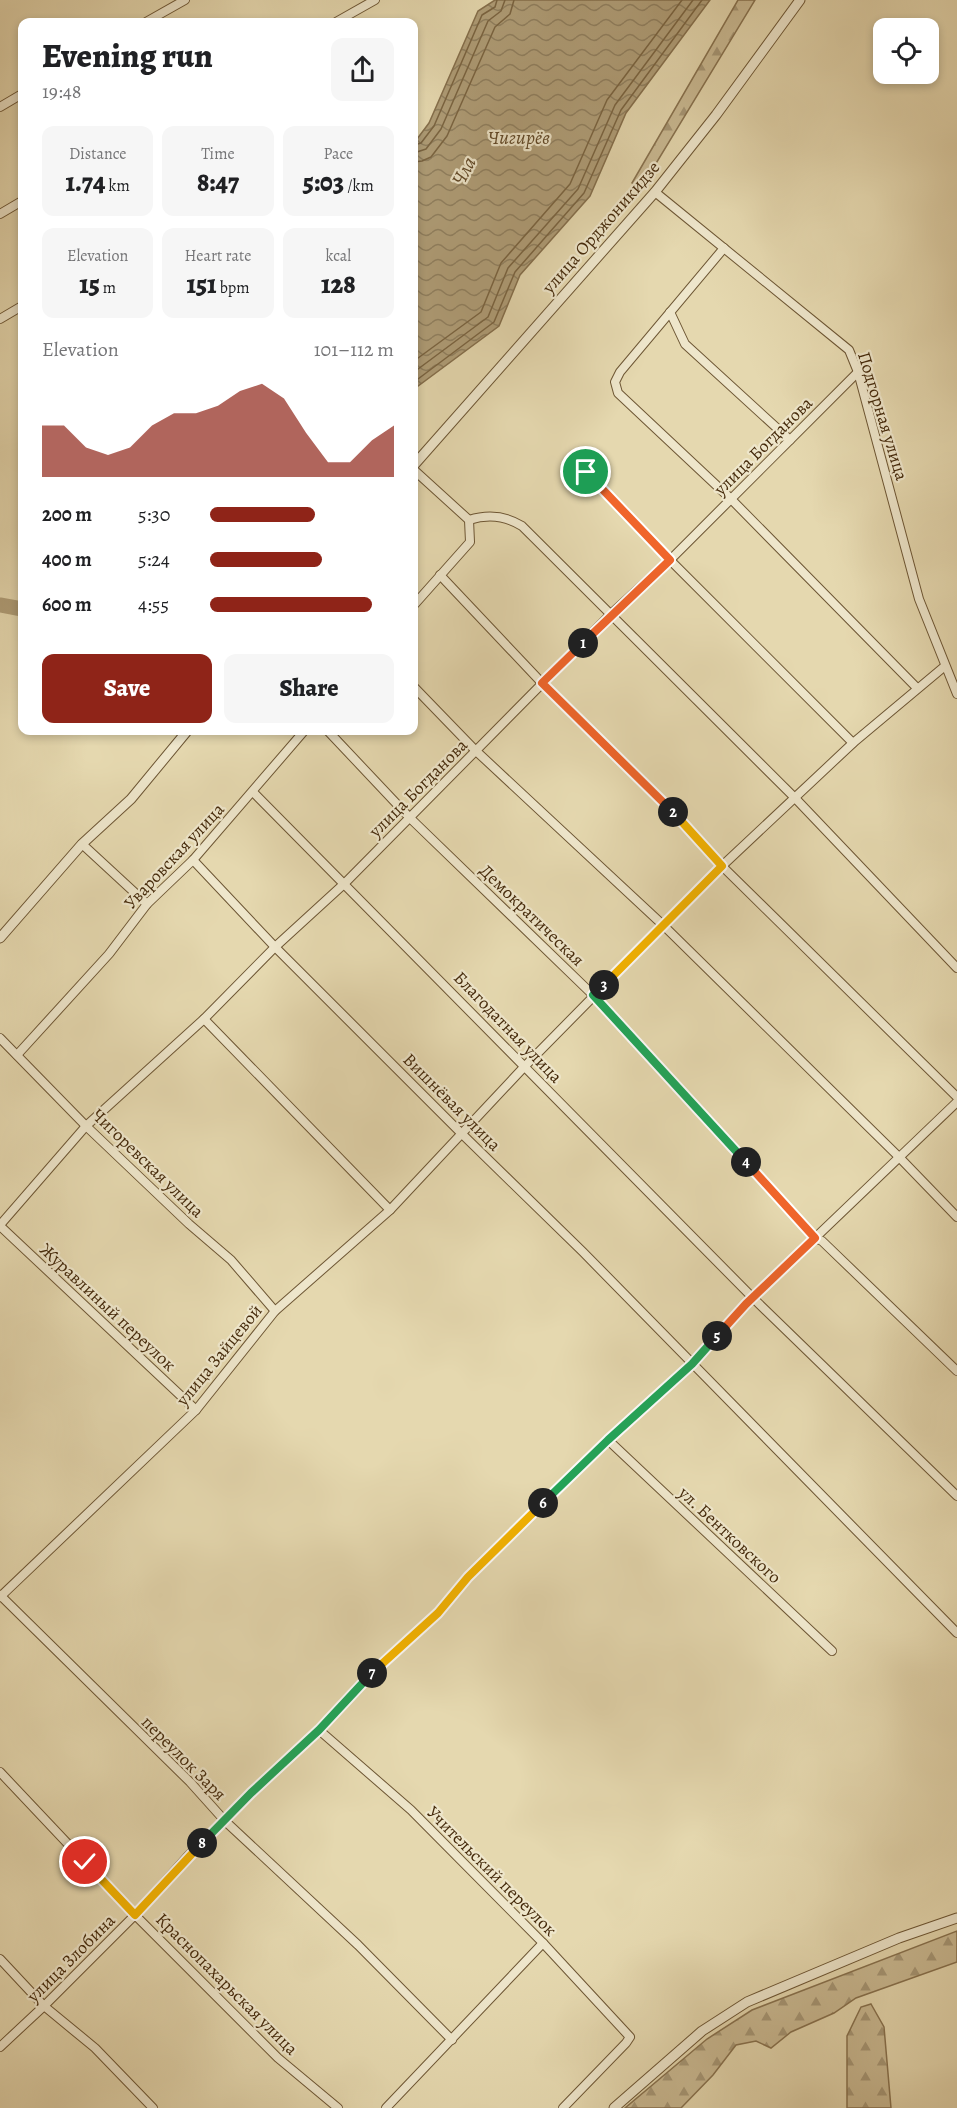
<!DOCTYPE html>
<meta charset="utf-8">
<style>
body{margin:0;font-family:Alegreya,serif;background:#f6f6f6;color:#202124;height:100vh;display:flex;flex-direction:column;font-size:22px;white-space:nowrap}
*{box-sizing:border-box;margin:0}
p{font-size:20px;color:#757577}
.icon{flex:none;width:33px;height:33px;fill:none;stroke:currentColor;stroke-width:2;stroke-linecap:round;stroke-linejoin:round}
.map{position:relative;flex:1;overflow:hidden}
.drawer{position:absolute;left:18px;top:18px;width:400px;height:717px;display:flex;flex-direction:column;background:#fff;border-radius:12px;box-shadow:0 3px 9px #0003}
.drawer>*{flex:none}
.fabs{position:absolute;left:873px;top:18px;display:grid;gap:12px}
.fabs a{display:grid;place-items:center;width:66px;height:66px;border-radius:12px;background:#fff;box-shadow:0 3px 9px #0003;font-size:30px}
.pin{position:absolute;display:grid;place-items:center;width:51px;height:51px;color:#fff;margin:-26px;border:3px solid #fff;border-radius:50%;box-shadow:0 2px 6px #0007}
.km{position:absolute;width:30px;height:30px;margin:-15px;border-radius:50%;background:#222;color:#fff;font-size:16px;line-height:30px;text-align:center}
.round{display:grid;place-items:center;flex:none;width:63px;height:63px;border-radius:12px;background:#f6f6f6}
.overview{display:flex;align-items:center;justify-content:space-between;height:102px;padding:0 24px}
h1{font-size:33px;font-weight:800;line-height:45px}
.stats{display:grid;grid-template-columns:repeat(3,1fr);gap:9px;height:102px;padding:6px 24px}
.stats div{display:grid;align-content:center;border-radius:12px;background:#f6f6f6;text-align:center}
.stats b{font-size:26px;font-weight:800}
.stats small{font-size:16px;font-weight:400}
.stats p{font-size:16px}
.chart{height:168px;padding:12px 24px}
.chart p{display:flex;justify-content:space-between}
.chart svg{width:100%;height:108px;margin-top:6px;fill:#8f2418;opacity:.7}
.primary-button{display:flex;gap:12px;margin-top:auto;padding:12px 24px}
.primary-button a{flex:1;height:69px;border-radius:12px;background:#8f2418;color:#fff;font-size:24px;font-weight:800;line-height:69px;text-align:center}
.primary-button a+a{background:#f6f6f6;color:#202124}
ul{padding:0 24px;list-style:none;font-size:20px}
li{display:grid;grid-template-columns:96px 72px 1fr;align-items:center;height:45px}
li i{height:15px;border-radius:8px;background:#8f2418}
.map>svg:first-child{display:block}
.forest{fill:url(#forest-firs);stroke:#88724f;stroke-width:1.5}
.water{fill:url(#water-waves);stroke:#856f4c;stroke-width:1.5}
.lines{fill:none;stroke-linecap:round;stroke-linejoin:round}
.shore{stroke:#7a6441;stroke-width:1.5}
.river{stroke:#af9d77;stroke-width:15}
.minor-casing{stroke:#6d5634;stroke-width:10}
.tertiary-casing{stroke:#6d5634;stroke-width:11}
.minor{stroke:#eee6cb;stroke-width:8}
.tertiary{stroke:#eee6cb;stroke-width:9}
.split-1-casing{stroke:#fff;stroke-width:12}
.split-2-casing{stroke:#fff;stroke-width:12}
.split-3-casing{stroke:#fff;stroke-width:12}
.split-4-casing{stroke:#fff;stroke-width:12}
.split-5-casing{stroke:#fff;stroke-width:12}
.split-6-casing{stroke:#fff;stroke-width:12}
.split-7-casing{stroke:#fff;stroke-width:12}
.split-8-casing{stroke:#fff;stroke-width:12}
.split-9-casing{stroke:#fff;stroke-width:12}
.split-1{stroke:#f0652b;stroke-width:8}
.split-2{stroke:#f0652b;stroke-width:8}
.split-3{stroke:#f5b400;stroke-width:8}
.split-4{stroke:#22a559;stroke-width:8}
.split-5{stroke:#f0652b;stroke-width:8}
.split-6{stroke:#22a559;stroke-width:8}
.split-7{stroke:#f5b400;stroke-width:8}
.split-8{stroke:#22a559;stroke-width:8}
.split-9{stroke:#f5b400;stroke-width:8}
.labels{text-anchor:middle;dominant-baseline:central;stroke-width:4.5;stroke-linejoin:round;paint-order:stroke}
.street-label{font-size:18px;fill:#452a0b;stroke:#eee6cb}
.water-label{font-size:20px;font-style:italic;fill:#604726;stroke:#eee6cb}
</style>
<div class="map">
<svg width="957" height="2108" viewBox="0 0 957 2108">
<defs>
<pattern id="forest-firs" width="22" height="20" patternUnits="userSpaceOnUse" patternTransform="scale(1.5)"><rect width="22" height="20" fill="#caba93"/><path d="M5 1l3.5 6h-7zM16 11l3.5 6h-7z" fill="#a69776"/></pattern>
<pattern id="water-waves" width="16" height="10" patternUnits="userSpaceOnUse" patternTransform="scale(1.5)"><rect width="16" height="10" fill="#af9d77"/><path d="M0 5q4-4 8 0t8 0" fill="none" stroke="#908060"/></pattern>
</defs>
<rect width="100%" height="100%" fill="#e5d8af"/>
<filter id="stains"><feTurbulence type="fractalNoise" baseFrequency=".00333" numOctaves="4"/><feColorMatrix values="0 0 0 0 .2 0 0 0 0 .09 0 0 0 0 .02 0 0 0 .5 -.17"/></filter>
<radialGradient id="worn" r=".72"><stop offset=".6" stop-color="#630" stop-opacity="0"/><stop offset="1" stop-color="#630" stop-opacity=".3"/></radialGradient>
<g class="forest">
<path d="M 738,0 L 755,0 L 649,175 L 637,188 L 632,183 Z"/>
<path d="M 957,1931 L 957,1962 L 856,1998 L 834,2013 L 791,2032 L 771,2048 L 756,2041 L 736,2045 L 713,2075 L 681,2108 L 625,2108 L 707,2039 L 752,2010 Z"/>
<path d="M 871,2004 L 884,2027 L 891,2108 L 847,2108 L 847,2036 L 861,2007 Z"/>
</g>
<path class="water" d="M 495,0 L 710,0 L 626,113 L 590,196 L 520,275 L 499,326 L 414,389 L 414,143 L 429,123 L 478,11 Z"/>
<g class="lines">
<g class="shore">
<path d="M 414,145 L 421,143 L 434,126 L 482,15 L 495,7 L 497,0"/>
<path d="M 414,153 L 426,149 L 441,129 L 488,21 L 501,11 L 505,0"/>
<path d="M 414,162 L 422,161 L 431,157 L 447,136 L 495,27 L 510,14 L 514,0"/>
<path d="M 414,361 L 481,312 L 501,263 L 570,184 L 607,100 L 682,0"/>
<path d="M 414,372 L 488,317 L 508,268 L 578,189 L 615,105 L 693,0"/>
<path d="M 414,382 L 494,322 L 515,272 L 584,193 L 621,110 L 702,0"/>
</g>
<path class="river" d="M 0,605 L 22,609"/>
<g class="minor-casing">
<g id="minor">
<path d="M 146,22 L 185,0"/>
<path d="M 336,22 L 375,0"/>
<path d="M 0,107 L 22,94"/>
<path d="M 655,192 L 849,350 L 858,372 L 919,599 L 957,694"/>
<path d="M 0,214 L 22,201"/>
<path d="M 724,248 L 620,372 L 615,382 L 618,393 L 731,499 L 917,688"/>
<path d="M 670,312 L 685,344 L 790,440"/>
<path d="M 0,319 L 22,306"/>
<path d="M 414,470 L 469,520 L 470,542 L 414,605"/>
<path d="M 586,472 L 670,560 L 853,743"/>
<path d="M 469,520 C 488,514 506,516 522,526 L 795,798 L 957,968"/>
<path d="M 440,575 L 542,683 L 679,818 L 722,866 L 957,1097"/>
<path d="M 414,687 L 475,750 L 664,926 L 899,1157 L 957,1217"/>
<path d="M 327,730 L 410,818 L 593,995 L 815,1238 L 822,1241 L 957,1371"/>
<path d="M 253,792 L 753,1298 L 957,1496"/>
<path d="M 82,844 L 147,904"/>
<path d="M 193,860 L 275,947 L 461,1133 L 583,1252 L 957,1633"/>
<path d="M 204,1019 L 390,1210"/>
<path d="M 0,1038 L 86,1126 L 189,1224 L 231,1260 L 275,1311"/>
<path d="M 17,1055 L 109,954 L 147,904 L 193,860 L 305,730"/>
<path d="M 0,1225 L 86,1126 L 204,1019 L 275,947 L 345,883 L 611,614 L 670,560 L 858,372"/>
<path d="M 0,1226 L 196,1410"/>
<path d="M 608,1440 L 832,1651"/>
<path d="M 0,1595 L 190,1782 L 225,1821 L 358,1945 L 452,2040"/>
<path d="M 0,1597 L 196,1410 L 275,1311 L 390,1210 L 525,1066 L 722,866 L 853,743 L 945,666"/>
<path d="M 319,1730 L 411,1810 L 543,1943 L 630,2037 L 626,2043 L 563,2108"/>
<path d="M 0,1772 L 135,1915 L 278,2058 L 338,2108"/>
<path d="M 0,1959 L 44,2006 L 95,2048 L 153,2108"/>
<path d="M 0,2047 L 44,2006 L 135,1915 L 187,1857 L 251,1793 L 319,1730 L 374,1670 L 438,1613 L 468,1577 L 516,1530 L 608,1440 L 692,1364 L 746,1304 L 957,1102"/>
<path d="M 386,2108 L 543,1943"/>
</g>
</g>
<g class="tertiary-casing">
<g id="tertiary">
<path d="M 414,465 L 655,192 L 716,115 L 800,0"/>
<path d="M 0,938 L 82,844 L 131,799 L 188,730"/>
<path d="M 614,2108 L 702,2031 L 747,2002 L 899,1938 L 957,1918"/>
</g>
</g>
<use href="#minor" class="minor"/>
<use href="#tertiary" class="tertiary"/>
</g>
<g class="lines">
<g class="split-1-casing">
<path id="split-1" d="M 583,643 L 670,560 L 586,472"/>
</g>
<g class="split-2-casing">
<path id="split-2" d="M 583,643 L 542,683 L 673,812"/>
</g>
<g class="split-3-casing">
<path id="split-3" d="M 604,985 L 722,866 L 673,812"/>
</g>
<g class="split-4-casing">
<path id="split-4" d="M 604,985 L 593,995 L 746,1162"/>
</g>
<g class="split-5-casing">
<path id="split-5" d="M 717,1336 L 746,1304 L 815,1238 L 746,1162"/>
</g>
<g class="split-6-casing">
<path id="split-6" d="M 543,1503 L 608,1440 L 692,1364 L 717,1336"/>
</g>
<g class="split-7-casing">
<path id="split-7" d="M 372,1673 L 438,1613 L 468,1577 L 543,1503"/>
</g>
<g class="split-8-casing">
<path id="split-8" d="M 202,1843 L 251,1793 L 319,1730 L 372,1673"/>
</g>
<g class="split-9-casing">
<path id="split-9" d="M 85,1862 L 135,1915 L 202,1843"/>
</g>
<use href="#split-1" class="split-1"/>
<use href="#split-2" class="split-2"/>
<use href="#split-3" class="split-3"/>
<use href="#split-4" class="split-4"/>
<use href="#split-5" class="split-5"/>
<use href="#split-6" class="split-6"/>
<use href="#split-7" class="split-7"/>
<use href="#split-8" class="split-8"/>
<use href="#split-9" class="split-9"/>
</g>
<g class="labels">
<g class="street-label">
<text transform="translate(601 227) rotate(-49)">улица Орджоникидзе</text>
<text transform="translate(883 416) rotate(73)">Подгорная улица</text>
<text transform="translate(763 446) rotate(-45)">улица Богданова</text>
<text transform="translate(418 788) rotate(-45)">улица Богданова</text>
<text transform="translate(174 856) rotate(-47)">Уваровская улица</text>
<text transform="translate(532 915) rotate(44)">Демократическая</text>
<text transform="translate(508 1027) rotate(46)">Благодатная улица</text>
<text transform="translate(452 1102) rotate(45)">Вишнёвая улица</text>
<text transform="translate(148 1163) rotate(44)">Чигоревская улица</text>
<text transform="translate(108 1307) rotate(43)">Журавлиный переулок</text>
<text transform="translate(219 1355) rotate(-51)">улица Зайцевой</text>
<text transform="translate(730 1535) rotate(43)">ул. Бентковского</text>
<text transform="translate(184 1758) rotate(45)">переулок Заря</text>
<text transform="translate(492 1871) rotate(45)">Учительский переулок</text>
<text transform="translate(71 1958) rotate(-45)">улица Злобина</text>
<text transform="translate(227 1984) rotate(45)">Краснопахарьская улица</text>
</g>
<g class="water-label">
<text x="519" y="137">Чигирёв</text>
<text transform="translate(464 171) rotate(-62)">Чла</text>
</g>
</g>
<rect width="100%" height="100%" filter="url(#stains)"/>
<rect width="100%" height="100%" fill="url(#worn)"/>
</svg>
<div class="fabs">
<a><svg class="icon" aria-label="locate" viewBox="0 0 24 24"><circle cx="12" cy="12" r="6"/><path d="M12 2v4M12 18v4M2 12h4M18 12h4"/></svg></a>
</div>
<div class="pin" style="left:586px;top:472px;background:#1e9e55"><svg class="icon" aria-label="arrive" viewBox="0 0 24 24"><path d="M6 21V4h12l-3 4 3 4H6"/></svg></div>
<div class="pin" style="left:85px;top:1862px;background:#d93025"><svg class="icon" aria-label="check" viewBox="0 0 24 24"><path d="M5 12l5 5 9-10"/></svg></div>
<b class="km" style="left:583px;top:643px">1</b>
<b class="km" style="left:673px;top:812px">2</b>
<b class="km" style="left:604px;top:985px">3</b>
<b class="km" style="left:746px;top:1162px">4</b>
<b class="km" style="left:717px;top:1336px">5</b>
<b class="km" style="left:543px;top:1503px">6</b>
<b class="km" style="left:372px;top:1673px">7</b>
<b class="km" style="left:202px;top:1843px">8</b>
<section class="drawer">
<div class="overview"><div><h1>Evening run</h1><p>19:48</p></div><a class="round"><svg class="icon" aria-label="share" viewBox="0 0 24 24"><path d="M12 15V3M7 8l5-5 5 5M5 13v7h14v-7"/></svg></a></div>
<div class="stats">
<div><p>Distance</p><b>1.74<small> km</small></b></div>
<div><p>Time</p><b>8:47</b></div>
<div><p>Pace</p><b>5:03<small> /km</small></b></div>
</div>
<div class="stats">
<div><p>Elevation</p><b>15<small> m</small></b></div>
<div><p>Heart rate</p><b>151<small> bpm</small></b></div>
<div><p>kcal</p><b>128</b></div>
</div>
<div class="chart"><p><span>Elevation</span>101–112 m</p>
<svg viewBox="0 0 160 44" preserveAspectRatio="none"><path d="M0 44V23L10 23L20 32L30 35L40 32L50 23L60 18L70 18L80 15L90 9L100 6L110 12L120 26L130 38L140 38L150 29L160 23V44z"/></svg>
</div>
<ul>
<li><b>200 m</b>5:30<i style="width:57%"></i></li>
<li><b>400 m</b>5:24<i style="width:61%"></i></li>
<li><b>600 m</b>4:55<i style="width:88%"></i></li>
</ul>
<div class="primary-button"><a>Save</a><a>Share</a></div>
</section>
</div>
